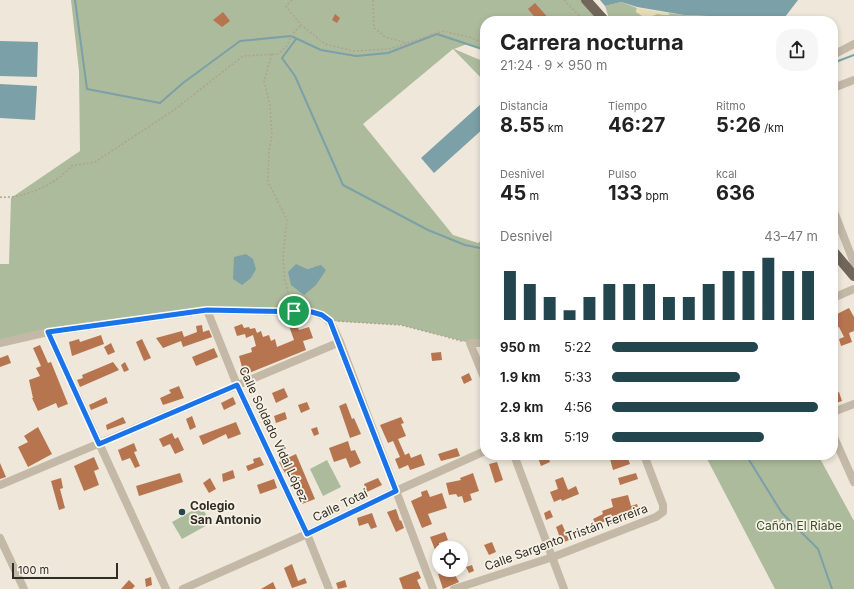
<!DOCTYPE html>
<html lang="es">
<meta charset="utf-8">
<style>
body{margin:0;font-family:Inter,sans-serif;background:#f6f6f6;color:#222;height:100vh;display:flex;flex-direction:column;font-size:15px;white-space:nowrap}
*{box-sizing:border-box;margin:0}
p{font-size:13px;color:#767676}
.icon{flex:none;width:22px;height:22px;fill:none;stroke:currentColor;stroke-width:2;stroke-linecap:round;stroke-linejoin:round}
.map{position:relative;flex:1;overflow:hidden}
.sheet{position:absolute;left:480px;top:16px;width:358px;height:444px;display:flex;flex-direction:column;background:#fff;border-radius:16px;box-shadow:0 2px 6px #0003}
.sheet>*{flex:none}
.fabs{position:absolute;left:432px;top:541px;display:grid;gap:8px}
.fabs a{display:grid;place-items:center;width:36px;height:36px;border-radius:50%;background:#fff;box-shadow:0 2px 6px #0003;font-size:20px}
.scale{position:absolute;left:12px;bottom:10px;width:106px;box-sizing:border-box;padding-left:4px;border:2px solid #322c27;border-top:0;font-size:11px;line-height:14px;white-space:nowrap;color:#322c27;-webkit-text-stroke:3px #f6f1e5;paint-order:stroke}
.pin{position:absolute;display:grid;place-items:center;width:34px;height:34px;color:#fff;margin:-17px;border:2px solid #fff;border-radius:50%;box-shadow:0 1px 4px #0007}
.round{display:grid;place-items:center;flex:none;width:42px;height:42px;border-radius:16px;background:#f6f6f6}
.overview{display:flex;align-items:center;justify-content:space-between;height:68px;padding:0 20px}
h1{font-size:22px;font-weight:700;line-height:30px}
.stats{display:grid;grid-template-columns:repeat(3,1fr);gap:6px;height:68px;padding:4px 20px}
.stats div{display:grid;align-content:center}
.stats b{font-size:20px;font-weight:700}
.stats small{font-size:11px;font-weight:400}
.stats p{font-size:11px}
.chart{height:112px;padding:8px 20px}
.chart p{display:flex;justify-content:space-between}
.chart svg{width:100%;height:72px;margin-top:4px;stroke:#22454e;stroke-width:6}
ul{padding:0 20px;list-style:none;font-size:13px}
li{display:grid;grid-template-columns:64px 48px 1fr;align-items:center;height:30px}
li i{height:10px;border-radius:5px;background:#22454e}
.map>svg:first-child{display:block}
.green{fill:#acbb9c;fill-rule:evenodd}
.sand{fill:#e6dbb4}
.water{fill:#7ca0a7}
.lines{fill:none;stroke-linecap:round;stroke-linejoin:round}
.stream{stroke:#7ca0a7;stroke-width:2}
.building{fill:#b7754f}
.path{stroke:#b0a292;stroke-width:1.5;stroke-dasharray:2 2;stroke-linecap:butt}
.minor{stroke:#c4b8a7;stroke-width:8}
.major{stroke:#72655a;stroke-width:10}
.route-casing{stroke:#fff;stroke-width:8}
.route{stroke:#1a73e8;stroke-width:5}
.poi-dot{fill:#22454e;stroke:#f6f1e5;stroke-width:1.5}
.labels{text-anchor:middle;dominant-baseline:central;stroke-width:3.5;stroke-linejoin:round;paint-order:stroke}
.street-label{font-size:12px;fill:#322c27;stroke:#f6f1e5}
.poi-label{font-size:12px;font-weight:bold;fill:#322c27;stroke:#f6f1e5;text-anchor:start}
.park-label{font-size:12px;fill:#3d4d2e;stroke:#f6f1e5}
</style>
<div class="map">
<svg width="854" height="589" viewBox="0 0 854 589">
<rect width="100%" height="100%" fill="#eee7da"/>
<g class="green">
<path d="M 71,0 L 586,0 L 605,21 L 485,21 L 485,50 L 467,44 L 454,49 L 485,62 L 485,82 L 453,49 L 363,124 L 453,235 L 478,243 L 485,238 L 485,343 L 470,343 L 401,325 L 330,321 L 322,315 L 207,310 L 0,343 L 0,264 L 9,264 L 11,198 L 80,151 L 79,71 ZM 314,267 L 316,285 L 307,269 Z"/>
<path d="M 621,2 L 637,8 L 636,12 L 646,18 L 657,14 L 669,15 L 668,13 L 684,15 L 708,16 L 708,21 L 610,21 L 605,6 Z"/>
<path d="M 705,455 L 818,455 L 854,521 L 854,589 L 775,589 Z"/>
<path d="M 327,460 L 341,487 L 323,496 L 310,469 Z"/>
<path d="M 201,506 L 211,523 L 182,539 L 172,522 Z"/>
</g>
<path class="sand" d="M 637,8 L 668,13 L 670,15 L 657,14 L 646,18 L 636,12 Z"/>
<g class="water">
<path d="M 600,0 L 798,0 L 785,17 L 745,21 L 708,16 L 684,15 L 637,7 L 621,2 L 605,6 Z"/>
<path d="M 0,41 L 38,42 L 37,77 L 0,76 Z"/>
<path d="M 0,84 L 37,86 L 35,120 L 0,118 Z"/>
<path d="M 482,103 L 485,106 L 485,127 L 434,173 L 421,158 Z"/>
<path d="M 246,254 L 253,259 L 256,269 L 251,278 L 242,285 L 233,279 L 234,257 Z"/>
<path d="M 296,264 L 307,269 L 321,265 L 326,270 L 316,285 L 304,295 L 291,285 L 288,272 Z"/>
</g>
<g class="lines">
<g class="stream">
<path d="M 75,0 L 87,89 L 160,103 L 183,83 L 240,41 L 291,36 L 321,50 L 356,56 L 388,53 L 437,34 L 485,50"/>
<path d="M 296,39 L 282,58 L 295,76 L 343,185 L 428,230 L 465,245 L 485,249"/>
<path d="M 833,63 L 854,55"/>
<path d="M 746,455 L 782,513 L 818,549 L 832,589"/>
</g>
</g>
<g class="building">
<path d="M 535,3 L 551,21 L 538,21 L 528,9 Z"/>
<path d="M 223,12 L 230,21 L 222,27 L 213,20 Z"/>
<path d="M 335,14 L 340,18 L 337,23 L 332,20 Z"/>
<path d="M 849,308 L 854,317 L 854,331 L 849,333 L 852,342 L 841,346 L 839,339 L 844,337 L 839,327 L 833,329 L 833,316 Z"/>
<path d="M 296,323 L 299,330 L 309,327 L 313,338 L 303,341 L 306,350 L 244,375 L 239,356 L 252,352 L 251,348 L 256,346 L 253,335 L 246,338 L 245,334 L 237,336 L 234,327 L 242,324 L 244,328 L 249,327 L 250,329 L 255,328 L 257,333 L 261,331 L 263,337 L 269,335 L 271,341 L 275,339 L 277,347 L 294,340 L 289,326 Z"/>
<path d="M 202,325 L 203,332 L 209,330 L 212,337 L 183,347 L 181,341 L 163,348 L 156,338 L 182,331 L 184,337 L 197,332 L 196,326 Z"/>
<path d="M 101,335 L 104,344 L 72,356 L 69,342 L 79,339 L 80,342 Z"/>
<path d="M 142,339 L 151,358 L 144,361 L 136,342 Z"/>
<path d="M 111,343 L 115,352 L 108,355 L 104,347 Z"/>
<path d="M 40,345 L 48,363 L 51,362 L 68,404 L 58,408 L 56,403 L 38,411 L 32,398 L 33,398 L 29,380 L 40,376 L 36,368 L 41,366 L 33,348 Z"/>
<path d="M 214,348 L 218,357 L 196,366 L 192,357 Z"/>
<path d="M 441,352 L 442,360 L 432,361 L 431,353 Z"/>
<path d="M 8,355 L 11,363 L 0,367 L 0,358 Z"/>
<path d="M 113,362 L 119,370 L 80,387 L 77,380 L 83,378 L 82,375 Z"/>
<path d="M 125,362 L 129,370 L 124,372 L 121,365 Z"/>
<path d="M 469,373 L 472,380 L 464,384 L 461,377 Z"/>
<path d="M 179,386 L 184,398 L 163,405 L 160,398 L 171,393 L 169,390 Z"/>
<path d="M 284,388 L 288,397 L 276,403 L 272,393 Z"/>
<path d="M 839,392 L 842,401 L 836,403 L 833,394 Z"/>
<path d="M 106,397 L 108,403 L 91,410 L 89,405 Z"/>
<path d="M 233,397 L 236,404 L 224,410 L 221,403 Z"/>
<path d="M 307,402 L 310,409 L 301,413 L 298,405 Z"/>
<path d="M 346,403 L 352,419 L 354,418 L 361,434 L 350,438 L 339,406 Z"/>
<path d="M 285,412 L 287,419 L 276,423 L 274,416 Z"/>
<path d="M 192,416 L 196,427 L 190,430 L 186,419 Z"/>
<path d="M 123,417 L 126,423 L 107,430 L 106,425 Z"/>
<path d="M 401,417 L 404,423 L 401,424 L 406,436 L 398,439 L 405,455 L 409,453 L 411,458 L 421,454 L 425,465 L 410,470 L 408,465 L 399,469 L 395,459 L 400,457 L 393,441 L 388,443 L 380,425 Z"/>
<path d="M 236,422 L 241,434 L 228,439 L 226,434 L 203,445 L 199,436 Z"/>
<path d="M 38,427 L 52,454 L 28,467 L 18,447 L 28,442 L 24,436 Z"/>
<path d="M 317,427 L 319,434 L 314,436 L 311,429 Z"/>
<path d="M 172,433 L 175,439 L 178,437 L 184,450 L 175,454 L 170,444 L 163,447 L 159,439 Z"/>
<path d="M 348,441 L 351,451 L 355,450 L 361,463 L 350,468 L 346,458 L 334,462 L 329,448 Z"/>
<path d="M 134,443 L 137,451 L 134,452 L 140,466 L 135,468 L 130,458 L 122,461 L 118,450 Z"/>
<path d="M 457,448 L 460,456 L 441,461 L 438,454 Z"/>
<path d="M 296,454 L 315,499 L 302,504 L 289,471 L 285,473 L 279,462 Z"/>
<path d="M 537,455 L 548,455 L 550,462 L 541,466 Z"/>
<path d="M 619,456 L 620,459 L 627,456 L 630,464 L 613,470 L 610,459 Z"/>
<path d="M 94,457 L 99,469 L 94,471 L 99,485 L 84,491 L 74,466 Z"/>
<path d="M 260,457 L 264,465 L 248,471 L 246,466 L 254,463 L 253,459 Z"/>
<path d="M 497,462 L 503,480 L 495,483 L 489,464 Z"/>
<path d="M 0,463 L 6,477 L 0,479 Z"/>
<path d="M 233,470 L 235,478 L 223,482 L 222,474 Z"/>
<path d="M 180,473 L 183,482 L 139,496 L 136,486 Z"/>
<path d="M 473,473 L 479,491 L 470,494 L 472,500 L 464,503 L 462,496 L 458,497 L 456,494 L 449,495 L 446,483 L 461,480 L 460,478 Z"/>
<path d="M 636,473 L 638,479 L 620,485 L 618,478 Z"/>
<path d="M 563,477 L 568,490 L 576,486 L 579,494 L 562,501 L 561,499 L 554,502 L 550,492 L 558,489 L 555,480 Z"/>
<path d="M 61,478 L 63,488 L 60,489 L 65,508 L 59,510 L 51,481 Z"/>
<path d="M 210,478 L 216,489 L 209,493 L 203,483 Z"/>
<path d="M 378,478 L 382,485 L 367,492 L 364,484 Z"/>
<path d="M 274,479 L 277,488 L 260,494 L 257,485 Z"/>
<path d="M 427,490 L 430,497 L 442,493 L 447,508 L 428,514 L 432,524 L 422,528 L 411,501 L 422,496 L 421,492 Z"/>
<path d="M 628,495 L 631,506 L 637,504 L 640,514 L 608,525 L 606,521 L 596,525 L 593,519 L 603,514 L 602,511 L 613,507 L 611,499 Z"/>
<path d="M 396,509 L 400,521 L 401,520 L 404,528 L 396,532 L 387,512 Z"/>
<path d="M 550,510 L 553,517 L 546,520 L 544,513 Z"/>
<path d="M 372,513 L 377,527 L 371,529 L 368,523 L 359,526 L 357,518 Z"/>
<path d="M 562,524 L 569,540 L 562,543 L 556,527 Z"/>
<path d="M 445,532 L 448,540 L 439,543 L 439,555 L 437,555 L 430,537 Z"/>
<path d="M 492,542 L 496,552 L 489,555 L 484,545 Z"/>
<path d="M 292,564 L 298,581 L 305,578 L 307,583 L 292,588 L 284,568 Z"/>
<path d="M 472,565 L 474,571 L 469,573 L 466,567 Z"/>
<path d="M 452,570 L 459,582 L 443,589 L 438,574 Z"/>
<path d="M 418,571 L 421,578 L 417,580 L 421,589 L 403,589 L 399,578 Z"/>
<path d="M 151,577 L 152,585 L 146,587 L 145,579 Z"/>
<path d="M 129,580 L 135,586 L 132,589 L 121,589 Z"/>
<path d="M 345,580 L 347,587 L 338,589 L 336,583 Z"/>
<path d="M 273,582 L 276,589 L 261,589 Z"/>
</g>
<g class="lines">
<g class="path">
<path d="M 292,0 L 286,6 L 301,25 L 325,44 L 353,51 L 389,49 L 443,31 L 469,37 L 485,43"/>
<path d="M 373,0 L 374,28 L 385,37 L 407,43"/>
<path d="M 564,0 L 584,21"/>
<path d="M 272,54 L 264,81 L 270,105 L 272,135 L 269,152 L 268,182 L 287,220 L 283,256 L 285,281 L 291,304"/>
<path d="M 0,197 C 22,199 57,185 71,166 L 95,162 L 174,110 L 243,56 L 278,54 L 287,46 L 291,36 L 301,25"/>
<path d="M 338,321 L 401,325 L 462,341"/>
</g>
<g class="minor">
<path d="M 833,55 L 854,44"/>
<path d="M 833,88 L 854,80"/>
<path d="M 833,209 L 854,263"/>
<path d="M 833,298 L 854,289"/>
<path d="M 207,310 L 237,385 L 307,534 L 329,589"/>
<path d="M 48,332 L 166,589"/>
<path d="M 0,343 L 48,332 L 207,310 L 312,312 C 331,317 332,325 340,342 L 433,589"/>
<path d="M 485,343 L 470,343 L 485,380"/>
<path d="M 833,412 L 854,404"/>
<path d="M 833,435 L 854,482"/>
<path d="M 514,455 L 564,589"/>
<path d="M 0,485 L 340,342"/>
<path d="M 0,538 L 24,589"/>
<path d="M 183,589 L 307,534 L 396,491 L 485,451"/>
<path d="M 454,589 L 553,557 L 656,517 L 663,512 L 663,505 L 644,455"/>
</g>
<g class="major">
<path d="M 586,0 L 605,21"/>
<path d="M 833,251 L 854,276"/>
</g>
</g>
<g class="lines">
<g class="route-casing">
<path id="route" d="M 207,310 L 312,312 L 322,315 L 330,321 L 396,491 L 307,534 L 237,385 L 99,444 L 48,332 Z"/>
</g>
<use href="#route" class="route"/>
</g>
<circle class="poi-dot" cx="182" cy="512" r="4"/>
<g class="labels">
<g class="street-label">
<text transform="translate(274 434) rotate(65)">Calle Soldado Vidal López</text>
<text transform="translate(340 505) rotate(-26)">Calle Totaí</text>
<text transform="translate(566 537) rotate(-20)">Calle Sargento Tristán Ferreira</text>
</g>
<g class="poi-label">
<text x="190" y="505">Colegio<tspan x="190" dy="14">San Antonio</tspan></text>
</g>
<g class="park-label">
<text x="799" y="525">Cañón El Riabe</text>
</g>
</g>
</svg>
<div class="fabs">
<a><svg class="icon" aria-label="locate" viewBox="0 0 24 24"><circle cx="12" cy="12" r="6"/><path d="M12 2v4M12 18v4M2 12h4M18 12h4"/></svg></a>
</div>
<div class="scale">100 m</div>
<div class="pin" style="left:294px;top:311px;background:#1e9e55"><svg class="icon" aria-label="arrive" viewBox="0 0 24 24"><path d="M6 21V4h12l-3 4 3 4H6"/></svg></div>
<section class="sheet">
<div class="overview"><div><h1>Carrera nocturna</h1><p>21:24 · 9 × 950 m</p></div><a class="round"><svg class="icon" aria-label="share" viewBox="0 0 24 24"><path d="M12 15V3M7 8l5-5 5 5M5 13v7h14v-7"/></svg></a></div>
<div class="stats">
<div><p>Distancia</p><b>8.55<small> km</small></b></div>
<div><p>Tiempo</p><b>46:27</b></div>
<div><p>Ritmo</p><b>5:26<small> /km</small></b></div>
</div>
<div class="stats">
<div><p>Desnivel</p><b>45<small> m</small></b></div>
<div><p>Pulso</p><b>133<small> bpm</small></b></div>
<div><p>kcal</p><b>636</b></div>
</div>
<div class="chart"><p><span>Desnivel</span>43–47 m</p>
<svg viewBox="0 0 160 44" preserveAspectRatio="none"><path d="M5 44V14M15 44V22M25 44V30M35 44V38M45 44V30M55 44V22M65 44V22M75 44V22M85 44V30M95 44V30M105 44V22M115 44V14M125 44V14M135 44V6M145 44V14M155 44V14"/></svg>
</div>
<ul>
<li><b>950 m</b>5:22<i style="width:71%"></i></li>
<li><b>1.9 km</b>5:33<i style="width:62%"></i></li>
<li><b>2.9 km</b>4:56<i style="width:100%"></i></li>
<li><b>3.8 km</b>5:19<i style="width:74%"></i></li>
</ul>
</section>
</div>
